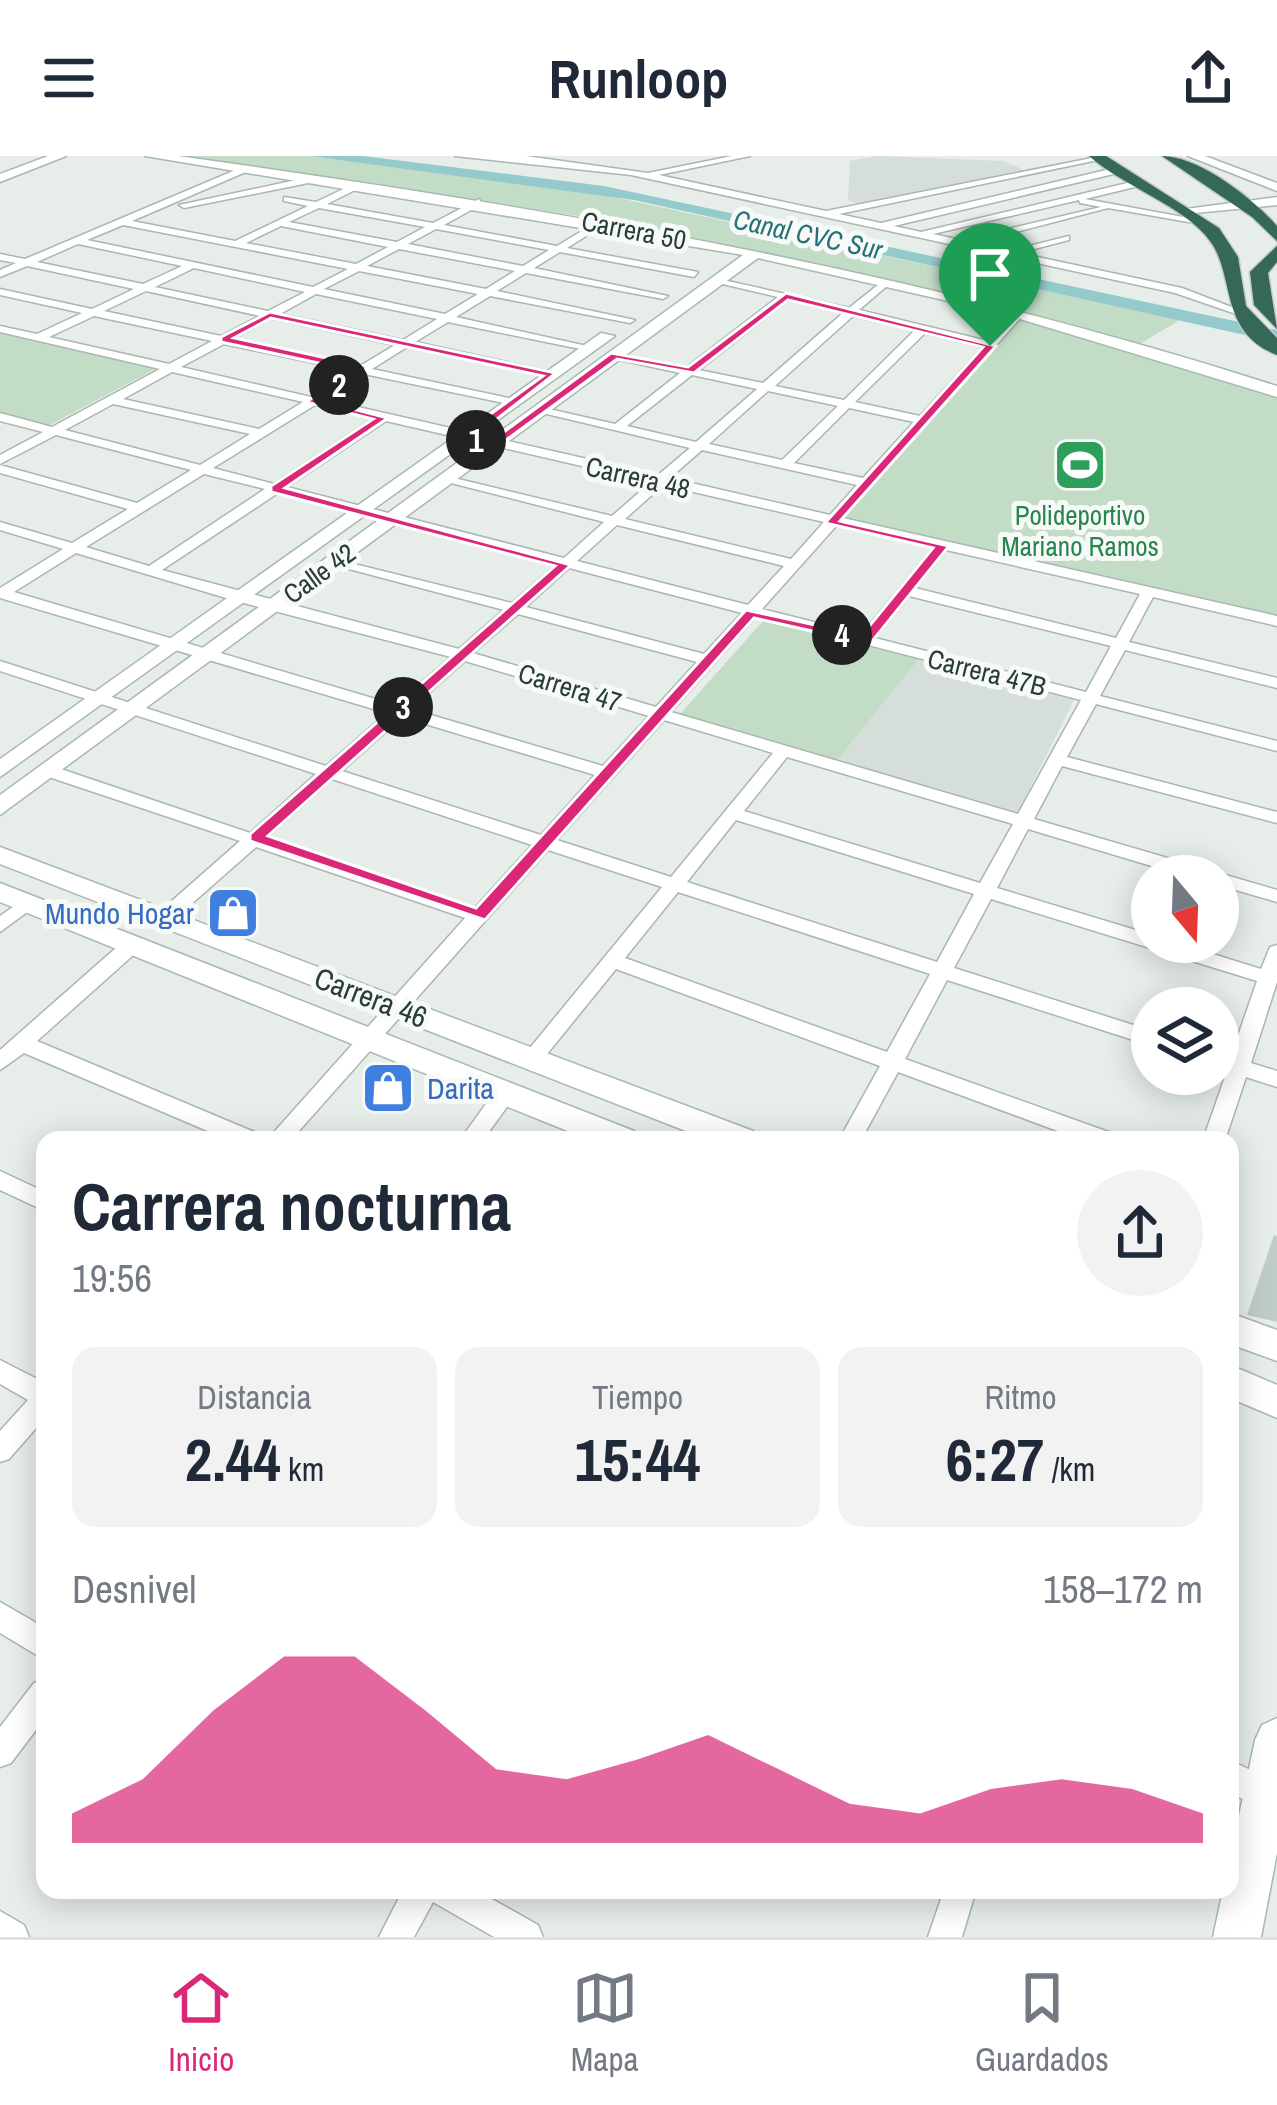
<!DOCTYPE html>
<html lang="es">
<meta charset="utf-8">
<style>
body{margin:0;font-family:"Archivo Narrow",sans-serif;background:#f2f2f3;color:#1f2937;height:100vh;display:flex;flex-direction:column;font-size:45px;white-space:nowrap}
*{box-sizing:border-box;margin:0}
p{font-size:39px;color:#747a83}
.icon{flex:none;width:66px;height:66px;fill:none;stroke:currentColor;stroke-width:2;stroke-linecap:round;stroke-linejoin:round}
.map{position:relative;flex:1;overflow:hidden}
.panel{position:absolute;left:36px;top:975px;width:1203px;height:768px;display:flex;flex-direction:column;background:#fff;border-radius:24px;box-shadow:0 6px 30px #0003}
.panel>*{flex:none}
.needle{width:78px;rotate:161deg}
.controls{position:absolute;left:1131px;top:699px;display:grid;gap:24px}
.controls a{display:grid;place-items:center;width:108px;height:108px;border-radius:50%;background:#fff;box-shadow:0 6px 30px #0003;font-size:60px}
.pin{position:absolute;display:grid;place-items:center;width:102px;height:102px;color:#fff;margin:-123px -51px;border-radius:50% 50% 50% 0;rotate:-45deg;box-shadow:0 0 12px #0007}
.pin .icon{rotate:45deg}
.km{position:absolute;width:60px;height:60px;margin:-30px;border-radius:50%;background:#222;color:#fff;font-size:33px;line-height:60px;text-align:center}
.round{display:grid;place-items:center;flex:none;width:126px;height:126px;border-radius:63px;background:#f2f2f3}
.overview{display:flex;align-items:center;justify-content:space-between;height:204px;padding:0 36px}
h1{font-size:66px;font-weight:700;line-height:90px}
.figures{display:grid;grid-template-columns:repeat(3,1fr);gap:18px;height:204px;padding:12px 36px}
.figures div{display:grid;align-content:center;border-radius:24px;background:#f2f2f3;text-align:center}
.figures b{font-size:60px;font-weight:700}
.figures small{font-size:33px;font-weight:400}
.figures p{font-size:33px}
.chart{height:336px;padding:24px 36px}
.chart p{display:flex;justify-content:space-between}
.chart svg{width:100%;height:216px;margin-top:12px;fill:#db2777;opacity:.7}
header{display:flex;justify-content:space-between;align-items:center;height:156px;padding:0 36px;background:#fff;font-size:54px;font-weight:700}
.menu{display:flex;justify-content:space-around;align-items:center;height:168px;border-top:3px solid #e0e1e3;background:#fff;font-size:33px;color:#747a83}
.menu a{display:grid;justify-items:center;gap:6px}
.menu .selected{color:#db2777}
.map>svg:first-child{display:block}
.built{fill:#d5ded9}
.green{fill:#c2dcc6}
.water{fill:#95cacd}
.building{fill:#bfcbc5}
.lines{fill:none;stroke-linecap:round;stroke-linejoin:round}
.street-casing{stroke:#aab6b0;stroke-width:3}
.secondary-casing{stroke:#a6b8b0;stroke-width:3}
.highway-casing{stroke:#c3c9c7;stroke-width:3}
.street{fill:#fff;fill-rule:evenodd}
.secondary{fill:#fff;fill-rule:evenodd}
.highway{fill:#356858;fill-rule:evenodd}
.route{fill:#db2777;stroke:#fff;stroke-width:3;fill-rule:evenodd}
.labels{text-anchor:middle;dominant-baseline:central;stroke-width:10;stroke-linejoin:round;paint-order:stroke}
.far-street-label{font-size:27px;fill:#273e36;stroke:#f7faf8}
.far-water-label{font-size:27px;font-style:italic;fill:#267175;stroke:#f7faf8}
.far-leisure-label{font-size:27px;fill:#27864d;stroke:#f7faf8}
.shop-label{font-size:30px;fill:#366cbe;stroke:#f7faf8;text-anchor:end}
.street-label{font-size:30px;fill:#273e36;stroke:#f7faf8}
</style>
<header><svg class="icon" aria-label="menu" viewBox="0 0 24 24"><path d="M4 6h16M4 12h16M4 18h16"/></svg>Runloop<svg class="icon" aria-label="share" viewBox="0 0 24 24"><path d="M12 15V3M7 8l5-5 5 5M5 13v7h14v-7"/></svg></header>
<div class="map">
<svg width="1277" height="1781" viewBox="0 0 1277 1781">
<rect width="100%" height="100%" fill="#e7eeea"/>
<g class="built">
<path d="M 877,0 L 1004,5 L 1024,14 L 862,50 L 848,44 L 850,5 Z"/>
<path d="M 919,503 L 1074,544 L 1017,658 L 837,604 Z"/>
</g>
<g class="green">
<path d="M 171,0 L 310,0 L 582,34 L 1180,164 L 1138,189 L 1277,236 L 1277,465 L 831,366 L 1017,159 L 606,64 Z"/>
<path d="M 0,176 L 157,212 L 50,269 L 0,256 Z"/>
<path d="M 763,465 L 919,503 L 837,604 L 680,558 Z"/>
</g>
<path class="water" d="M 310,0 L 363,0 L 604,30 L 1277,174 L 1277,186 L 634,44 Z"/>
<path class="building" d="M 1274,1079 L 1277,1080 L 1277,1166 L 1247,1159 Z"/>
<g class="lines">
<g class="street-casing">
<g id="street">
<path d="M 455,0 L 526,0 L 648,17 L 732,0 L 750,0 L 659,19 L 826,55 L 1102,0 L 1098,4 L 839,58 L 881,67 L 1119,11 L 1122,16 L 894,70 L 921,76 L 1140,24 L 1143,29 L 1085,43 L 1205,65 L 1200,68 L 1108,52 L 974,87 L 1009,95 L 1069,80 L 1069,84 L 1019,97 L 1182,132 L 1247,157 L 1242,160 L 1175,137 L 631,19 ZM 1079,44 L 1080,47 L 1101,51 L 961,84 L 933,78 Z"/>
<path d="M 245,10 L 248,15 L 132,65 L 235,85 L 308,50 L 284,45 L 284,41 L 316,46 L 358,26 L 361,31 L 327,48 L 433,67 L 479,43 L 482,48 L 444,69 L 557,90 L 602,63 L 605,68 L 567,92 L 698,116 L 694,121 L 560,96 L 534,112 L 668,140 L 663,143 L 526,117 L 497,135 L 635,164 L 630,167 L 490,140 L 456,161 L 596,192 L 590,195 L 448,166 L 415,186 L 556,217 L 556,221 L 407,191 L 372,213 L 518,244 L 518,250 L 364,218 L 323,243 L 658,319 L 690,292 L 534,255 L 540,251 L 615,268 L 680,217 L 611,202 L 611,198 L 687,211 L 778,141 L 714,126 L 714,122 L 849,152 L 884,124 L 888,129 L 859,154 L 988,185 L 1014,156 L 1022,156 L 1022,160 L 843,362 L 1277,460 L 1277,470 L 1153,441 L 1129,486 L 1277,522 L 1277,532 L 1125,494 L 1100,540 L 1277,585 L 1277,595 L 1096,548 L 1067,601 L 1277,656 L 1277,667 L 1062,610 L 1034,663 L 1277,734 L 1277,746 L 1218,729 L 1218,720 L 1185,720 L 1028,673 L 997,732 L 1152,779 L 1152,786 L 1174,786 L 1261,813 L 1270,791 L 1277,789 L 1277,826 L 1251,907 L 1277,915 L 1277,931 L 1246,921 L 1225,984 L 1203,984 L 1227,915 L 1218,912 L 1218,896 L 1231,900 L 1257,825 L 991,743 L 954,812 L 1152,875 L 1152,890 L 947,824 L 905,903 L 1114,978 L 1117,984 L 1082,984 L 898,916 L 861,984 L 839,984 L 880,910 L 616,813 L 539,908 L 525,908 L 521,903 L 525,898 L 662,731 L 548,694 L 291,984 L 267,984 L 465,762 L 256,691 L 171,766 L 157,766 L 154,762 L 157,758 L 240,685 L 43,619 L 43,611 L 55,611 L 250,677 L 316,618 L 0,515 L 0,505 L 326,610 L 387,557 L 0,442 L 0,432 L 63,393 L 0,374 L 0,366 L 72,387 L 128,353 L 0,317 L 0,309 L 137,347 L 191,314 L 56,279 L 0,308 L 0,299 L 43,276 L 0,265 L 0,257 L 52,271 L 160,213 L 0,176 L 0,170 L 37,178 L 82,157 L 0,139 L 0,133 L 92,153 L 134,133 L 27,110 L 0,121 L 0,114 L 16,107 L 0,104 L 0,98 L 25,103 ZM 319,52 L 425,71 L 397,86 L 289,66 ZM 123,69 L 348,113 L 313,131 L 87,84 ZM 281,70 L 388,91 L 356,108 L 246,87 ZM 436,73 L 549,94 L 523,110 L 408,88 ZM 78,88 L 182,110 L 143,128 L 37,106 ZM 399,93 L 515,115 L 486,133 L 367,110 ZM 194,112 L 305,136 L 268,155 L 155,131 ZM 359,115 L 478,138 L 445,158 L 324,133 ZM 146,135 L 260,160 L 221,180 L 104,155 ZM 316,138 L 437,163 L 403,184 L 280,158 ZM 788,144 L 843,157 L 763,227 L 699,214 ZM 94,160 L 212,185 L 169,208 L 49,181 ZM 853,160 L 915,174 L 844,244 L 775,230 ZM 271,162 L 395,189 L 360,210 L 233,183 ZM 925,177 L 983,191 L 920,260 L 855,246 ZM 224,188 L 352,215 L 311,241 L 181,211 ZM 172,216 L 303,246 L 259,273 L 123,243 ZM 692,219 L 757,233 L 696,286 L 627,270 ZM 768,235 L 838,250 L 782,304 L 709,288 ZM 113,248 L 250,278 L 200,309 L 65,274 ZM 315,249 L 374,262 L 274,328 L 213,312 ZM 849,252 L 914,266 L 863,322 L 794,307 ZM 386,265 L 651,326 L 612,360 L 446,320 L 439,324 L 604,366 L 564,402 L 287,331 ZM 702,294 L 857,329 L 830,359 L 670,322 ZM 204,318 L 265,333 L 149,410 L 86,391 ZM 663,329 L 824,366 L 791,403 L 625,363 ZM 278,337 L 556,409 L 512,447 L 330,402 L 330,408 L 504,454 L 459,493 L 162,414 ZM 617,369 L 784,410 L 748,449 L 577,405 ZM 837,369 L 934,391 L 862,478 L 762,453 ZM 946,394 L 1140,438 L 1116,482 L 915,432 ZM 76,397 L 236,445 L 451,501 L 396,549 L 14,436 ZM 569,412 L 742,457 L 704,498 L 526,451 ZM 909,440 L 1111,490 L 1086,536 L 875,482 ZM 518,458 L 697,506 L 656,551 L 473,497 ZM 756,460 L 1081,544 L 1018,658 L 671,556 ZM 465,505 L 649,560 L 603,610 L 411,553 ZM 402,561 L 595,619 L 541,679 L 342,615 ZM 664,564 L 773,597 L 671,721 L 557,684 ZM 787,601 L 1013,668 L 980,727 L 744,655 ZM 332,623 L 532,689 L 475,752 L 266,682 ZM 736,664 L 974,738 L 937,806 L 687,726 ZM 678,736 L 930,818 L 887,896 L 625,802 Z"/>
<path d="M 315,20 L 318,25 L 184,52 L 179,49 Z"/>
<path d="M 27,741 L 37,747 L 34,751 L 0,776 L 0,760 Z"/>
<path d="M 132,782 L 139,784 L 142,789 L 139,794 L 37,885 L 259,978 L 262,984 L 229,984 L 24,897 L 0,914 L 0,894 L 125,784 Z"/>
<path d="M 506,929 L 514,931 L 517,937 L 483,984 L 460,984 L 498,931 Z"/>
<path d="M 0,1015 L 45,1036 L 45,1055 L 0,1034 Z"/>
<path d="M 0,1204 L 45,1227 L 45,1262 L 9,1303 L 0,1306 L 0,1275 L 28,1244 L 0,1228 Z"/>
<path d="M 0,1446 L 45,1472 L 45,1504 L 0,1477 Z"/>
<path d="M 45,1523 L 45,1562 L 11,1607 L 0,1611 L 0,1571 L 34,1527 Z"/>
<path d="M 1230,1604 L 1277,1627 L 1277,1649 L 1266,1654 L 1230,1637 Z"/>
<path d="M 403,1734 L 476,1734 L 538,1769 L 543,1781 L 494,1781 L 433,1746 L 414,1781 L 379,1781 Z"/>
<path d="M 944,1734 L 976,1734 L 962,1781 L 928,1781 Z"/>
<path d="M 0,1755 L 24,1769 L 29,1781 L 0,1781 Z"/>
</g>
</g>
<g class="secondary-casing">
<g id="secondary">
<path d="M 48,0 L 66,0 L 0,26 L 0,18 Z"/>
<path d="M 145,0 L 178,0 C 551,52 918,114 1277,230 L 1277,241 L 997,156 L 758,102 L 0,659 L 0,639 L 743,99 Z"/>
<path d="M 1188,0 L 1205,0 L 1277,27 L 1277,35 Z"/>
<path d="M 1277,41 L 1277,49 L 1185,58 L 1178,54 Z"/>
<path d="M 601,177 L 615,180 L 0,621 L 0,603 Z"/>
<path d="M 0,691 L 753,975 L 758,984 L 709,984 L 0,708 Z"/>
<path d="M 0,727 L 634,975 L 639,984 L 590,984 L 0,746 Z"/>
<path d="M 1230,1157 L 1277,1174 L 1277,1205 L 1230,1188 Z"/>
<path d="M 1230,1209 L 1277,1229 L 1277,1262 L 1230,1242 Z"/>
<path d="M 1277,1562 L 1277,1697 L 1261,1781 L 1213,1781 L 1223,1734 L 1230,1734 L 1230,1702 L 1255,1584 L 1262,1569 Z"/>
</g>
</g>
<g class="highway-casing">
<g id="highway">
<path d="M 1089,0 L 1106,0 L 1219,72 L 1238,101 L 1246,150 L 1277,182 L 1277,199 C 1218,176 1236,120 1210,85 C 1186,51 1121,29 1089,0 Z"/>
<path d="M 1162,0 C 1198,0 1253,42 1277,70 L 1277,85 L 1252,61 Z"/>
<path d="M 1277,90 L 1277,106 L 1268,117 L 1277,173 L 1254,149 L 1250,116 Z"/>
</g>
</g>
<use href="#street" class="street"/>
<use href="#secondary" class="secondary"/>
<use href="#highway" class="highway"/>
</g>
<path class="route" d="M 786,137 L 996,190 L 840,365 L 949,390 L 870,488 L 754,462 L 485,764 L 250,685 L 250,678 L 555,410 L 271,336 L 271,330 L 373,263 L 306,246 L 355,215 L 221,186 L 221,181 L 270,156 L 556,217 L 475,280 L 493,284 L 611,197 L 688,211 ZM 788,144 L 983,191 L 825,367 L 933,392 L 862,479 L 746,454 L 476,752 L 268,680 L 571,409 L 285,332 L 388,262 L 322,245 L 368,211 L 234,182 L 271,162 L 543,220 L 459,281 L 495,292 L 617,203 L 694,217 Z"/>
<defs>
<g id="stadium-square" transform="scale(2.7)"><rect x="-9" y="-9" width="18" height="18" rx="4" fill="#2e9e5b" stroke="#f7faf8"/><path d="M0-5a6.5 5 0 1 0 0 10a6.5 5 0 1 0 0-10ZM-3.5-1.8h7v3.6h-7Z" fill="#fff"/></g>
<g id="shop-square" transform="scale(2.7)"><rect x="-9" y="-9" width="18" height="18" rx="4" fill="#3f7fe0" stroke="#f7faf8"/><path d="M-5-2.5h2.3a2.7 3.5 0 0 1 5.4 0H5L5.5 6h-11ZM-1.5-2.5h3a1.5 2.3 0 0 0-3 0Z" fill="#fff"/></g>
</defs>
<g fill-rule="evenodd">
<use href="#stadium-square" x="1080" y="309"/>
<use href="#shop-square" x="233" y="757"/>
<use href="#shop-square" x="388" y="932"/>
</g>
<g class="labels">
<g class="far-street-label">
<text transform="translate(634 74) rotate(11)">Carrera 50</text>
<text transform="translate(638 321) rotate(13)">Carrera 48</text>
<text transform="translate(319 417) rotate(-36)">Calle 42</text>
<text transform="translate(987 516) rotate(14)">Carrera 47B</text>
<text transform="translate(570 531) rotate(17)">Carrera 47</text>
</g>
<g class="far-water-label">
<text transform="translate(808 78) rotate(12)">Canal CVC Sur</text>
</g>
<g class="far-leisure-label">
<text x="1080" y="359">Polideportivo<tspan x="1080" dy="31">Mariano Ramos</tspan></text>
</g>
<g class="shop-label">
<text x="194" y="757">Mundo Hogar</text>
<text x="427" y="932" text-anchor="start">Darita</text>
</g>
<g class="street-label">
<text transform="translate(371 841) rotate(21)">Carrera 46</text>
</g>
</g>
</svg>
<div class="controls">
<a><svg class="needle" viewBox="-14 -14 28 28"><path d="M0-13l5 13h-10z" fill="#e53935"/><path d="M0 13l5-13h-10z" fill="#747a83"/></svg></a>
<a><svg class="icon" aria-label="layers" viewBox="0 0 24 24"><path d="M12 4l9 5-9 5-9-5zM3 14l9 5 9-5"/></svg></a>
</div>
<div class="pin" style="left:990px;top:190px;background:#1e9e55"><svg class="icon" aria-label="arrive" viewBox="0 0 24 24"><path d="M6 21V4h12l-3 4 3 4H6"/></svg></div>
<b class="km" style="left:476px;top:284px">1</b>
<b class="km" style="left:339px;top:229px">2</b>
<b class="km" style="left:403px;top:551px">3</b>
<b class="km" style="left:842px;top:479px">4</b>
<section class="panel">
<div class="overview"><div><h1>Carrera nocturna</h1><p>19:56</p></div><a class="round"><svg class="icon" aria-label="share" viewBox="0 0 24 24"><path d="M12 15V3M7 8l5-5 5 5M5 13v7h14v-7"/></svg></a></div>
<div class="figures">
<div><p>Distancia</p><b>2.44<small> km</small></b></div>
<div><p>Tiempo</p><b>15:44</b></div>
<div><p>Ritmo</p><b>6:27<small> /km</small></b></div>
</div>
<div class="chart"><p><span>Desnivel</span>158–172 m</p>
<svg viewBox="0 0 160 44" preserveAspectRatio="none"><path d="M0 44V38L10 31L20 17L30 6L40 6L50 17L60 29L70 31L80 27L90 22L100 29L110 36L120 38L130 33L140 31L150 33L160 38V44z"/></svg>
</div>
</section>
</div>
<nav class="menu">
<a class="selected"><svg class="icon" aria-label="home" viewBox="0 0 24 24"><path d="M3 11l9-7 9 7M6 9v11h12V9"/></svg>Inicio</a>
<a><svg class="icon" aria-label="map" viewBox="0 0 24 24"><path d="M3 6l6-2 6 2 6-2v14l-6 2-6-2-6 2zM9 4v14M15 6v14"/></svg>Mapa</a>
<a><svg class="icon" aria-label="saved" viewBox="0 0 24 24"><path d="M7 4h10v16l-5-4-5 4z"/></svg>Guardados</a>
</nav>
